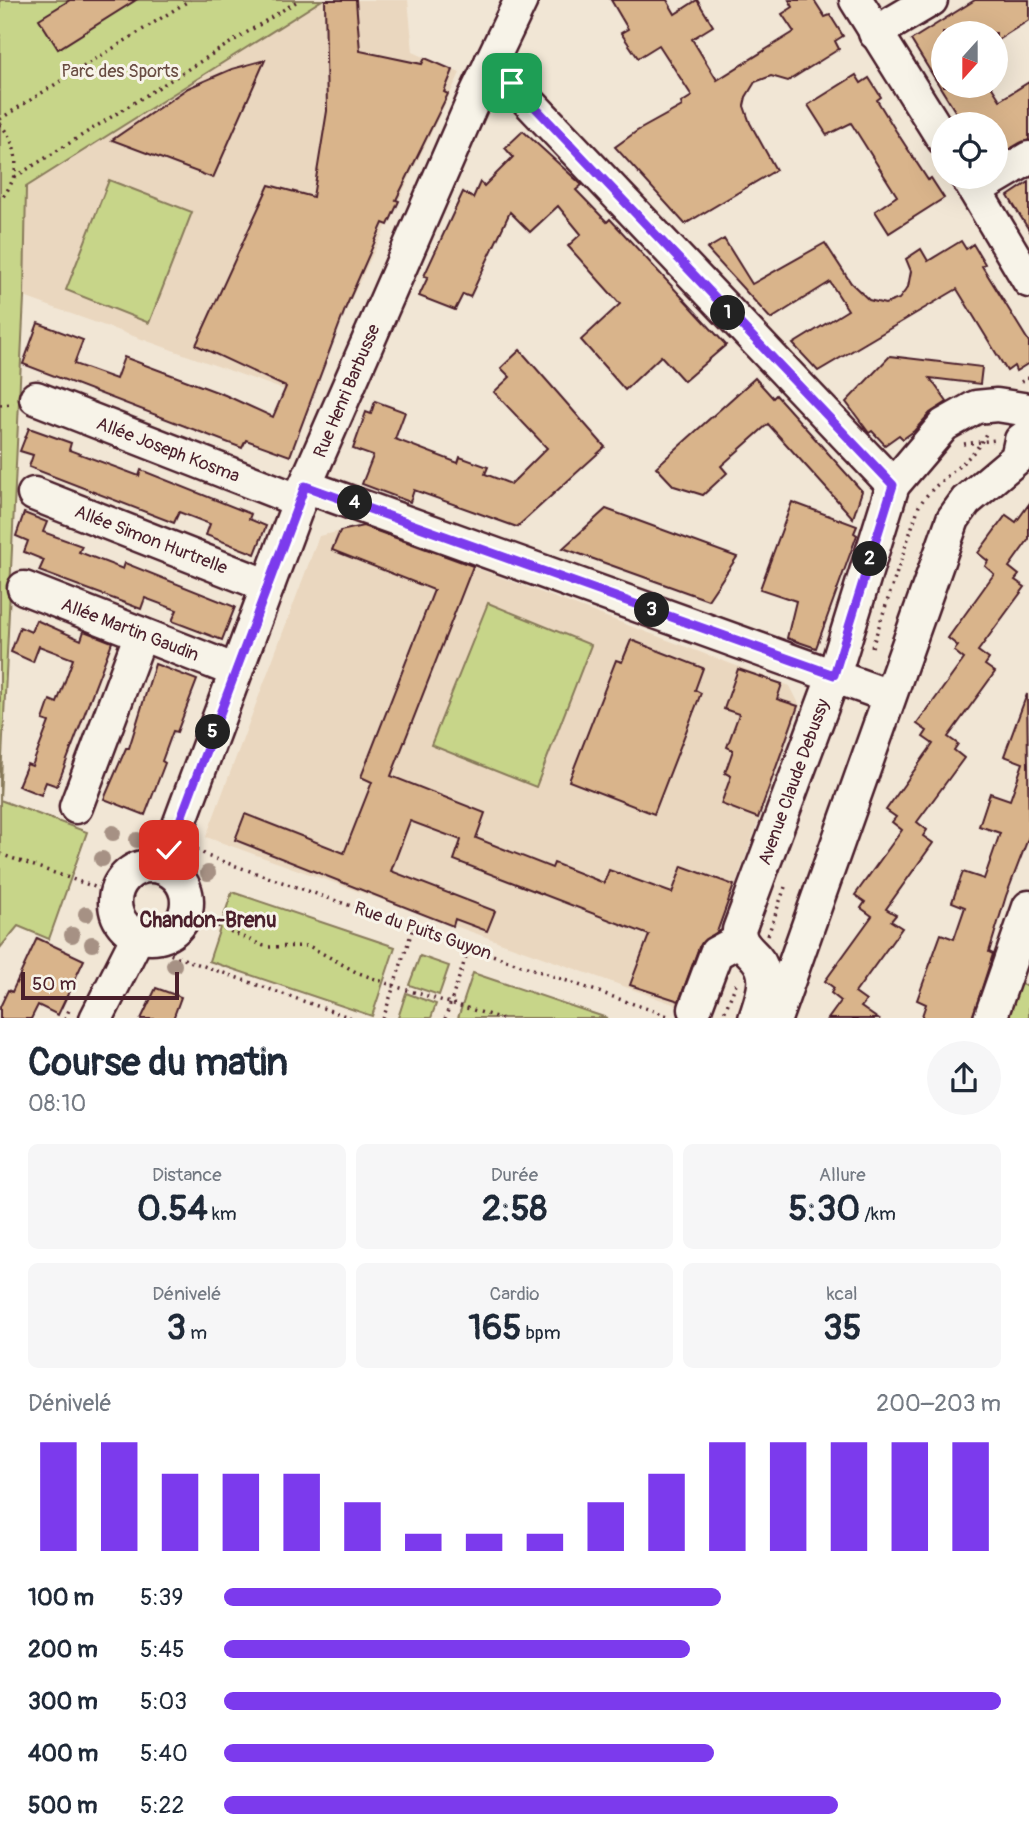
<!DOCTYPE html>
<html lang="fr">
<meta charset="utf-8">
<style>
body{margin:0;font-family:Pangolin,sans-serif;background:#f6f6f7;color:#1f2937;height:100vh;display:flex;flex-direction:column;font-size:26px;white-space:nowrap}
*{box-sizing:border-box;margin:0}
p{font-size:23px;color:#747a83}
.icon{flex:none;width:38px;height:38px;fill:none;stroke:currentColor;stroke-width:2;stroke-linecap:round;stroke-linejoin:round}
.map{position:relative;height:1018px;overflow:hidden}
.panel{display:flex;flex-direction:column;background:#fff;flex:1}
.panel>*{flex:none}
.needle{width:46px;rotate:201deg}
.fabs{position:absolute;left:931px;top:21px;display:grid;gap:14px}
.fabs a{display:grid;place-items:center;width:77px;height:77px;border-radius:50%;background:#fff;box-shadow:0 7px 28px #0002;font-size:35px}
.scale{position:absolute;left:21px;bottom:18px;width:158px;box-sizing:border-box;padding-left:7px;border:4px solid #4a1f2b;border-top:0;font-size:19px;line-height:24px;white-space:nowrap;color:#4a1f2b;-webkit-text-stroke:5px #f7f3e8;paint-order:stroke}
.pin{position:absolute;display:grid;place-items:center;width:60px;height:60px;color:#fff;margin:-30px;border-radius:14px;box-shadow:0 4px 10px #0006}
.km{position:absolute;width:35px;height:35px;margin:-18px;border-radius:50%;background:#222;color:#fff;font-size:19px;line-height:35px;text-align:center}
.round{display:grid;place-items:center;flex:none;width:74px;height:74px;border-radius:37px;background:#f6f6f7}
.overview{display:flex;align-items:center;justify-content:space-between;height:119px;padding:0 28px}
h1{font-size:38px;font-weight:800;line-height:52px}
.metrics{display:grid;grid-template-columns:repeat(3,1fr);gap:10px;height:119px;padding:7px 28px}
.metrics div{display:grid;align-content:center;border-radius:10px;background:#f6f6f7;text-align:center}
.metrics b{font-size:35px;font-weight:800}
.metrics small{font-size:19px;font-weight:400}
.metrics p{font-size:19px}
.chart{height:196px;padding:14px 28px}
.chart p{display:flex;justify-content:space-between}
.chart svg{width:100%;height:126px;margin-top:7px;stroke:#7c3aed;stroke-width:6}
ul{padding:0 28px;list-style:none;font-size:23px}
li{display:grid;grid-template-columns:112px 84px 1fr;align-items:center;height:52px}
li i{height:18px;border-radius:9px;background:#7c3aed}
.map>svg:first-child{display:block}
.built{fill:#ead7bf}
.green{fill:#c7d589;stroke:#887a5a;stroke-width:2}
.building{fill:#d9b48b;stroke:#4a1f2b;stroke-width:2}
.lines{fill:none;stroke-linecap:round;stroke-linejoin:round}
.minor-casing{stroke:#4a1f2b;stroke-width:37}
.path{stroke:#4a1f2b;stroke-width:3.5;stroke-dasharray:2 5;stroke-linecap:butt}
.minor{stroke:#f7f3e8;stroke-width:32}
.tree{fill:#a69184}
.route-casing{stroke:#fff;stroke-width:14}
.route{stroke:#7c3aed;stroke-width:9}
.labels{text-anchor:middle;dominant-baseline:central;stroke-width:6;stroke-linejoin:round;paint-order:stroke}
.park-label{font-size:18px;fill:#694c42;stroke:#f7f3e8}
.street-label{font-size:18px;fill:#4a1f2b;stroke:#f7f3e8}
.quarter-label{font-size:21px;font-weight:bold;fill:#4a1f2b;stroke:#f7f3e8}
</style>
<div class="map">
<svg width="1029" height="1019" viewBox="0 0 1029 1019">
<rect width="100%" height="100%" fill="#f1e6d5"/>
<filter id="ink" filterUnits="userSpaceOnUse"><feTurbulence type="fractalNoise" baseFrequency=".0143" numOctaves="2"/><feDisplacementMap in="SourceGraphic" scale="14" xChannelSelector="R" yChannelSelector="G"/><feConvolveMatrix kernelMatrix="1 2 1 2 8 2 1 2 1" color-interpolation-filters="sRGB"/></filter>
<g filter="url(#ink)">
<g class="built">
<path d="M 322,0 L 408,0 L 413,52 L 460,73 L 304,397 L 24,297 L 25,186 Z"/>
<path d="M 364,526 L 790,686 L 800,706 L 690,1010 L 206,837 L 319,536 Z"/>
</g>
<g class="green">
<path d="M 0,0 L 322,0 L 26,187 L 24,297 L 0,800 L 87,832 L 49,939 L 18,926 L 0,948 Z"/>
<path d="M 109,180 L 192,212 L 149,323 L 66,290 Z"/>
<path d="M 488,603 L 591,645 L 536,787 L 431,745 Z"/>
<path d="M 232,892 L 395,947 L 372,1016 L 209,961 Z"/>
<path d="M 420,956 L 449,966 L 439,995 L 409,985 Z"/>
<path d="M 473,973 L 607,1018 L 458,1018 Z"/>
<path d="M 1009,980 L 1029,987 L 1029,1018 L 995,1019 Z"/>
<path d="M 406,993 L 436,1004 L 431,1018 L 398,1018 Z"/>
</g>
<g class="building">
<path d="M 70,0 L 136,0 L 58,49 L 39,19 Z"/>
<path d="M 325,0 L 356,0 L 360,51 L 422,64 L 425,58 L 453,70 L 444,92 L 448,94 L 396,200 L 399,201 L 388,225 L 383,223 L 346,307 L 290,456 L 246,440 L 242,448 L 23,364 L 38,323 L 83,340 L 74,364 L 116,379 L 124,357 L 225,395 L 273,417 L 286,387 L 196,345 L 269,185 L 313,197 L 327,111 Z"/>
<path d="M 611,0 L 667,0 L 675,14 L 697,0 L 713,26 L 692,39 L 717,80 L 794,32 L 782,14 L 793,7 L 789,0 L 814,0 L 825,17 L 830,15 L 843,36 L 835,41 L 839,49 L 788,81 L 771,76 L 755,82 L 746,97 L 744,106 L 750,123 L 776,170 L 685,224 L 615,147 L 637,131 L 682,106 L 681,103 L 692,96 L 659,45 L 638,58 L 621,33 L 628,29 Z"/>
<path d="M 975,0 L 1029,0 L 1029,20 L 996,41 L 996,33 L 943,33 L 943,86 L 991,86 L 1000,100 L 1029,82 L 1029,140 L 996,156 L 996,124 L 963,124 L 911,40 Z"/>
<path d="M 265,60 L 213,178 L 112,140 L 188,88 L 232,69 Z"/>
<path d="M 856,75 L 861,83 L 869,78 L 881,97 L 877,100 L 896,131 L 928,180 L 931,178 L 944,198 L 889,233 L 875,211 L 897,196 L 851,123 L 827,135 L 808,105 Z"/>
<path d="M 523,131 L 582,185 L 576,190 L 607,222 L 610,219 L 726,345 L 684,381 L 661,356 L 625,390 L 581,340 L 620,304 L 568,246 L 581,234 L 558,206 L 530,232 L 510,212 L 470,297 L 463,294 L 455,310 L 419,296 L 428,277 L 424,276 L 463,192 L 473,198 L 480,182 L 484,186 L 513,157 L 505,148 Z"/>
<path d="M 1029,182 L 1029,230 L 1008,196 Z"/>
<path d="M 724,239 L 752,284 L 825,243 L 851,283 L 869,300 L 885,304 L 899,299 L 908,287 L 911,271 L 906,259 L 921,249 L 928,261 L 961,241 L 966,249 L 973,244 L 985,264 L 982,266 L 1029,342 L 1029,363 L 1016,371 L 1014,366 L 1007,371 L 957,289 L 818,371 L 793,344 L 848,310 L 830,282 L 771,319 L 707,249 Z"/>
<path d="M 520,350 L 605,447 L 517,527 L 414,490 L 410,502 L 362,484 L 373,456 L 353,449 L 366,412 L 371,414 L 375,401 L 405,412 L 395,439 L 458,463 L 460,457 L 488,467 L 485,474 L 511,484 L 547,448 L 494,392 L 510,377 L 501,368 Z"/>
<path d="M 890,356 L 982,367 L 980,384 L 930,378 L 947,402 L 930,413 L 914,431 L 903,439 L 899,435 L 885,445 L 872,431 L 869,433 L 846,402 Z"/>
<path d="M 755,378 L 773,398 L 776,395 L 862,491 L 853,518 L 768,424 L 721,466 L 727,473 L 703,495 L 674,486 L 656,467 Z"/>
<path d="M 29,428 L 71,443 L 69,450 L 139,476 L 141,470 L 251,514 L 249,519 L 266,526 L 255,554 L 206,535 L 210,524 L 179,512 L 174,523 L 29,467 L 33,455 L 20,451 Z"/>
<path d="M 792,502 L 857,526 L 854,533 L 857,535 L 816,648 L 787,638 L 796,601 L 760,589 Z"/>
<path d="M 1029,504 L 1029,539 L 1009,567 L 1019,575 L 1015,580 L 1025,587 L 978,651 L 989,659 L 985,665 L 995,672 L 948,737 L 958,744 L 954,750 L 964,758 L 917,822 L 927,830 L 923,836 L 933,843 L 886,909 L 896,915 L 891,921 L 902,928 L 855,993 L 866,1001 L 861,1007 L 878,1019 L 828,1019 L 841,1001 L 831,993 L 834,988 L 825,981 L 872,916 L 861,908 L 865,902 L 855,895 L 902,830 L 892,822 L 896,817 L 886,810 L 933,744 L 923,737 L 927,731 L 917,724 L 964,659 L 954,651 L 958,646 L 948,638 L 994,574 L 985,566 L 988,561 L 978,553 L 1006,515 L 1016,522 Z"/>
<path d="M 606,509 L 737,557 L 708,600 L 563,548 Z"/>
<path d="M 24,513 L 47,522 L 43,532 L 82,546 L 79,552 L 123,569 L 125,563 L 235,607 L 222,640 L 172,621 L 177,610 L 145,598 L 141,609 L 39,571 L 44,560 L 24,552 L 28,541 L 16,536 Z"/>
<path d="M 363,526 L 473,566 L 391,776 L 485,813 L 476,838 L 552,868 L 554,863 L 604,883 L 609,870 L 672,893 L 682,866 L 734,885 L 717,932 L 699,947 L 679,1001 L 630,985 L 649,935 L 454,860 L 461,840 L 410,821 L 391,871 L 495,911 L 487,931 L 455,919 L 453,926 L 235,840 L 245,814 L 344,853 L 372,782 L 361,777 L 434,590 L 332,550 L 340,531 Z"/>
<path d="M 36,620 L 81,640 L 84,631 L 112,642 L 57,786 L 46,782 L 41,795 L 18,786 L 27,764 L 32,766 L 49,722 L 43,720 L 50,700 L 57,703 L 73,659 L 39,646 L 33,662 L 11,652 L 20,627 L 31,632 Z"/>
<path d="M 631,640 L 703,668 L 695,690 L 701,693 L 654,814 L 569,781 L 616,660 L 622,662 Z"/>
<path d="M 155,664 L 197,680 L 177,732 L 173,731 L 162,761 L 165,763 L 145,815 L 104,799 L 126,748 L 129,748 Z"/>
<path d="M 738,669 L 782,684 L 777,699 L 798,706 L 758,818 L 721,804 L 731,776 L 725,773 L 733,750 L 727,747 L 739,714 L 724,709 Z"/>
<path d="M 1027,694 L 1029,836 L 1006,896 L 989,952 L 993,954 L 972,1019 L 921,1019 L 926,1004 L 917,1000 L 941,934 L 954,939 L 965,907 L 952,902 L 963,872 L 984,879 L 1000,833 L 979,826 L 990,793 L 1010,800 L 1023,763 L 1004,756 Z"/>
<path d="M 37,938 L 84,960 L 58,1015 L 38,1005 L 31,1019 L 0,1019 L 0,1007 L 8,990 L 12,992 Z"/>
<path d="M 156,988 L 181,997 L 173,1019 L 141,1019 Z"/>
</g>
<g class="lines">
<g class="minor-casing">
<g id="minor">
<path d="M 856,0 L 943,139"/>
<path d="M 875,33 L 931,0"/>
<path d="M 491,62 L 893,485"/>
<path d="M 967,177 L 1029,281"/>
<path d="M 975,190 L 1029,158"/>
<path d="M 36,398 L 300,501"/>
<path d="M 305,486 L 889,696"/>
<path d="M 34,494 L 268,586"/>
<path d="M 24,588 L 236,671"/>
<path d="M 76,807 L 141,634"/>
<circle cx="151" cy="902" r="36"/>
<path d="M 163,868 L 305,486 L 476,94 L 521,0"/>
<path d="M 695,1009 L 716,953 L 740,940"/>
<path d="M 96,1019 L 138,936"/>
<path d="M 755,1019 C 761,999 772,976 756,958 C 747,948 740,944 739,930 L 834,675 L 893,485 L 944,425 L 976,407 L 997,405 L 1029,410"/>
<path d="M 775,1019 L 953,519 L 966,501 L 1017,458 L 1021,440 L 1029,434"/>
<path d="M 990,1019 L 1029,907"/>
</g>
</g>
<g class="path">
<path d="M 0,119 L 190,0"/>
<path d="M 0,124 C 21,148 21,177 0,200"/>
<path d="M 15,177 L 299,0"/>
<path d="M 1021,382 L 1029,377"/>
<path d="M 0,405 L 14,404"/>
<path d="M 964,444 L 995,440"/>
<path d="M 872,647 L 919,506 C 936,478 975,462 987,431"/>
<path d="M 197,849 L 207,856 L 671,1017"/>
<path d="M 0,854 L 115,894"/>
<path d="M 211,923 L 266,947 L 309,946 L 356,972 L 394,986 L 503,1019"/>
<path d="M 768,935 L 785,887"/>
<path d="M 164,952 L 354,1019"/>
<path d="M 157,953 C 181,952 202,922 198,899 C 197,890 192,880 189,871"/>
<path d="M 722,1018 L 736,984"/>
<path d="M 65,1019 L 70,1008"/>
<path d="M 383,1019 L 413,928"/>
<path d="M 445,1019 L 469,948"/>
</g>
<use href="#minor" class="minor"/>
</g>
<g class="tree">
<circle cx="113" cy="833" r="8"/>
<circle cx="137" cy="840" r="8"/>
<circle cx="102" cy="859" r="8"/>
<circle cx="208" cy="873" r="8"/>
<circle cx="86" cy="914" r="8"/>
<circle cx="72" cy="935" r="8"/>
<circle cx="92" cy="944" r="8"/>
<circle cx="174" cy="965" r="8"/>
</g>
</g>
<g class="lines" filter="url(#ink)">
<g class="route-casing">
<path id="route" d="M 169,850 L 305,486 L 834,675 L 893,485 L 512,83"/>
</g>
<use href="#route" class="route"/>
</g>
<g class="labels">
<g class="park-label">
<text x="120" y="71">Parc des Sports</text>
</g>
<g class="street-label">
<text transform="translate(347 391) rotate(-67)">Rue Henri Barbusse</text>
<text transform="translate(168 450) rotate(21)">Allée Joseph Kosma</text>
<text transform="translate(151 540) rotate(21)">Allée Simon Hurtrelle</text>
<text transform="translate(130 630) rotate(21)">Allée Martin Gaudin</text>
<text transform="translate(794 782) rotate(-70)">Avenue Claude Debussy</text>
<text transform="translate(423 931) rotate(19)">Rue du Puits Guyon</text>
</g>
<g class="quarter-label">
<text x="208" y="920">Chandon-Brenu</text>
</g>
</g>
</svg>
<div class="fabs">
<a><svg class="needle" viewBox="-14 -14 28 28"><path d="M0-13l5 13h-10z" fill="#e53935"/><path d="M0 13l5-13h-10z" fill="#747a83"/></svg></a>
<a><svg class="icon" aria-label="locate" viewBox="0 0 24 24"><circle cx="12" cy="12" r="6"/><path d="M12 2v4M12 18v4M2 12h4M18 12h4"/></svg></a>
</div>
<div class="scale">50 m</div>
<div class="pin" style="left:512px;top:83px;background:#1e9e55"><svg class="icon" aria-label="arrive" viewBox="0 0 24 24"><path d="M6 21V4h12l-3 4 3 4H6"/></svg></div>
<div class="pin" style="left:169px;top:850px;background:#d93025"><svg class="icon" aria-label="check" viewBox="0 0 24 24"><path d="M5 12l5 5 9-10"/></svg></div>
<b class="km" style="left:728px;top:313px">1</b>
<b class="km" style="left:870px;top:559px">2</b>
<b class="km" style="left:652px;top:610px">3</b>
<b class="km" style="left:355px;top:503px">4</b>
<b class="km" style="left:213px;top:732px">5</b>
</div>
<section class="panel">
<div class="overview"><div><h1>Course du matin</h1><p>08:10</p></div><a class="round"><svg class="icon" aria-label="share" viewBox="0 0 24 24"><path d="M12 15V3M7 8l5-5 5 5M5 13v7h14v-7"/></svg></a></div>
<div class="metrics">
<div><p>Distance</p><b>0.54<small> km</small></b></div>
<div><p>Durée</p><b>2:58</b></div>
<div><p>Allure</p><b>5:30<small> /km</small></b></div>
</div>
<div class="metrics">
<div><p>Dénivelé</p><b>3<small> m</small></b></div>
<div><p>Cardio</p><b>165<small> bpm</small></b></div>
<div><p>kcal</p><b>35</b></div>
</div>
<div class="chart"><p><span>Dénivelé</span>200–203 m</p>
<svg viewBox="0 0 160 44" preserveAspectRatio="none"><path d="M5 44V6M15 44V6M25 44V17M35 44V17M45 44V17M55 44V27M65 44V38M75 44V38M85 44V38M95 44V27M105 44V17M115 44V6M125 44V6M135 44V6M145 44V6M155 44V6"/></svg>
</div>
<ul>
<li><b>100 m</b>5:39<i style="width:64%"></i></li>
<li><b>200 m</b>5:45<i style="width:60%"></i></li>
<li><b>300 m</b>5:03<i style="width:100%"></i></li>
<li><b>400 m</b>5:40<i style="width:63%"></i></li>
<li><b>500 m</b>5:22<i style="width:79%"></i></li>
</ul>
</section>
